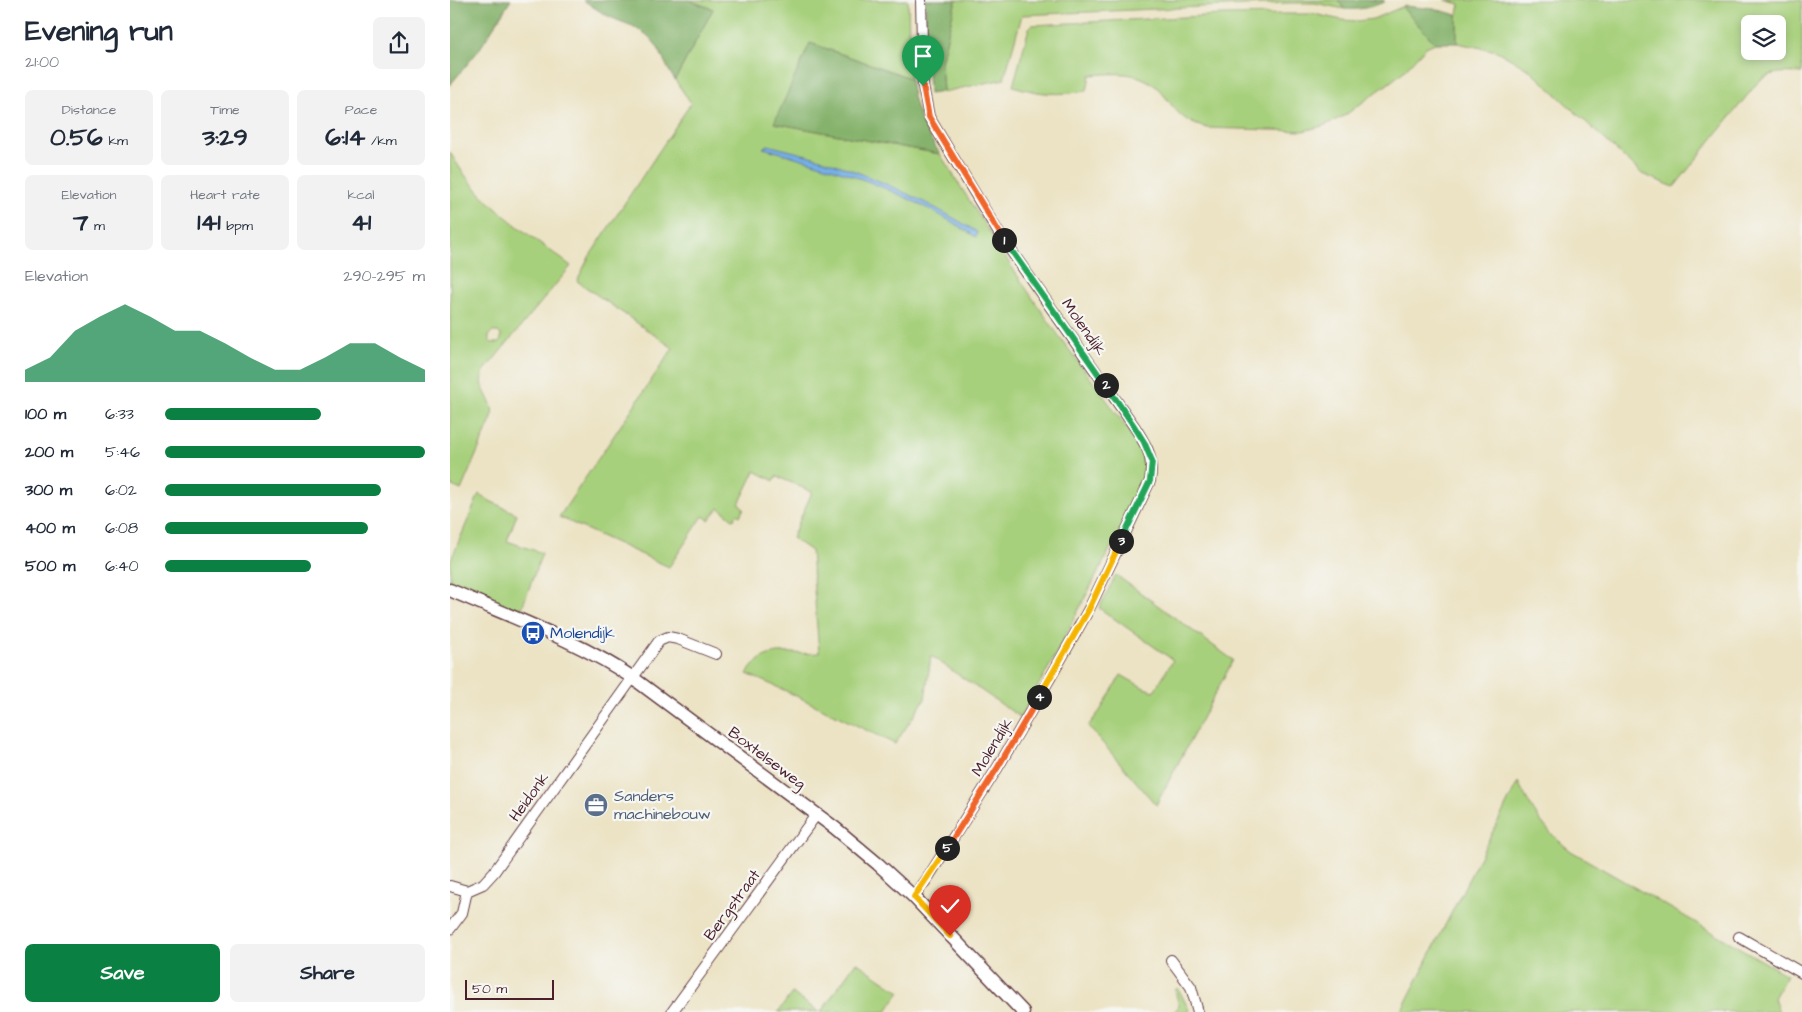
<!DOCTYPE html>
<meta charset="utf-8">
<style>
body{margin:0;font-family:"Architects Daughter",sans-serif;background:#f2f2f3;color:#1f2937;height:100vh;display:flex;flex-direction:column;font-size:19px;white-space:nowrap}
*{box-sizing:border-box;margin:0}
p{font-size:16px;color:#747a83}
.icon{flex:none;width:28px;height:28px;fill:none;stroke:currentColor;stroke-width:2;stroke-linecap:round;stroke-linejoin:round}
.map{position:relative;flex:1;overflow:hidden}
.sheet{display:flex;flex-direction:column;background:#fff;width:450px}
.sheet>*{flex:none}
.fabs{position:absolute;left:1291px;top:15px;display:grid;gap:10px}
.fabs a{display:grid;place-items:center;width:45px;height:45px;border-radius:8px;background:#fff;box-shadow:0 2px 8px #0003;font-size:25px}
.scale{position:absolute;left:15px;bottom:12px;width:89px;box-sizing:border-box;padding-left:5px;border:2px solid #4a1f2b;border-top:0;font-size:14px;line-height:18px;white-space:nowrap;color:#4a1f2b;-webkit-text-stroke:4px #f6f6f2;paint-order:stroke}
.pin{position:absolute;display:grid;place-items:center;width:42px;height:42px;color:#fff;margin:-51px -21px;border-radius:50% 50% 50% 0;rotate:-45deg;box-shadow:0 0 5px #0007}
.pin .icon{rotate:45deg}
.km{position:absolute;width:25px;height:25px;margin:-12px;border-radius:50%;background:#222;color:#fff;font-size:14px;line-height:25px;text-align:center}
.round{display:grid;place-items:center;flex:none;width:52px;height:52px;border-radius:8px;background:#f2f2f3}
.headline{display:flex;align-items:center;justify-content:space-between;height:85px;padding:0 25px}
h1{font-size:28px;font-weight:800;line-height:38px}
.stats{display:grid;grid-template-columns:repeat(3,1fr);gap:8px;height:85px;padding:5px 25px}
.stats div{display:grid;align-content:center;border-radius:8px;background:#f2f2f3;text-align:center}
.stats b{font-size:25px;font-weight:800}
.stats small{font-size:14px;font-weight:400}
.stats p{font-size:14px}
.chart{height:140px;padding:10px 25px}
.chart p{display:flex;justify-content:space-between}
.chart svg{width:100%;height:90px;margin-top:5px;fill:#0b8043;opacity:.7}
.button{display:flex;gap:10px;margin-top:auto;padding:10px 25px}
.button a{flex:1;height:58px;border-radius:8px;background:#0b8043;color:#fff;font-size:20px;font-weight:800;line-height:58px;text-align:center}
.button a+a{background:#f2f2f3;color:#1f2937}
ul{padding:0 25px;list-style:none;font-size:16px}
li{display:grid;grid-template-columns:80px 60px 1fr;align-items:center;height:38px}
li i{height:12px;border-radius:6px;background:#0b8043}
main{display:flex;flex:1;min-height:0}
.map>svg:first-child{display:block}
.green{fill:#a7d07c;stroke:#787854;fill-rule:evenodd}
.forest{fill:#85b26c;stroke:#68684c}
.water{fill:#74b0e6;stroke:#5f6888}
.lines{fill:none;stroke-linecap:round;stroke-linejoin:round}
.minor-casing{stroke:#623c42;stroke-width:12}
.tertiary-casing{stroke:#623c42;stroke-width:15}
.minor{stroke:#fff;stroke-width:10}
.tertiary{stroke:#fff;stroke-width:12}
.split-1-casing{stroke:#fff;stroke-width:10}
.split-2-casing{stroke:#fff;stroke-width:10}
.split-3-casing{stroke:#fff;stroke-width:10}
.split-4-casing{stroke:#fff;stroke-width:10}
.split-5-casing{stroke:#fff;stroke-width:10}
.split-6-casing{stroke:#fff;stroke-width:10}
.split-1{stroke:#f0652b;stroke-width:6}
.split-2{stroke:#22a559;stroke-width:6}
.split-3{stroke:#22a559;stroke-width:6}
.split-4{stroke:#f5b400;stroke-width:6}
.split-5{stroke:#f0652b;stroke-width:6}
.split-6{stroke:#f5b400;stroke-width:6}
.labels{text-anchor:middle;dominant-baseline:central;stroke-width:4.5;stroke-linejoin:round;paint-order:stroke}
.street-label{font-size:16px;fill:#4a1f2b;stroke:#f6f6f2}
.transit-label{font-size:16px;fill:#164399;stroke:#f6f6f2;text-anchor:start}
.service-label{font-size:16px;fill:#4e5e75;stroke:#f6f6f2;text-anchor:start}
</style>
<main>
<section class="sheet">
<div class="headline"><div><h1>Evening run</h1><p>21:00</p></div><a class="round"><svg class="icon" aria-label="share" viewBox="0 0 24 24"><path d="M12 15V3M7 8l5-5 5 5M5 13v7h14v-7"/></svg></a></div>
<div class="stats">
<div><p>Distance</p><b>0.56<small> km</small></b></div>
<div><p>Time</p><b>3:29</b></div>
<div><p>Pace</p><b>6:14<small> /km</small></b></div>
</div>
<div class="stats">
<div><p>Elevation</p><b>7<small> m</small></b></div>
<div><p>Heart rate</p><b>141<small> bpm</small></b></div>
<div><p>kcal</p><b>41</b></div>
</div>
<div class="chart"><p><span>Elevation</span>290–295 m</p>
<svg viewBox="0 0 160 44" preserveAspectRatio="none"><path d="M0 44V38L10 32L20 19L30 12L40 6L50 12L60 19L70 19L80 25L90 32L100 38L110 38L120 32L130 25L140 25L150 32L160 38V44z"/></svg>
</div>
<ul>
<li><b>100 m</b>6:33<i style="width:60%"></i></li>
<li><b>200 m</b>5:46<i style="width:100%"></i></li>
<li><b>300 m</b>6:02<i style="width:83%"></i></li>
<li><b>400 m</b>6:08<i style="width:78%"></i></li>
<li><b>500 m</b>6:40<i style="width:56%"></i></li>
</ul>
<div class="button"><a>Save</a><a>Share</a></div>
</section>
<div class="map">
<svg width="1352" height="1012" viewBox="0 0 1352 1012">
<rect width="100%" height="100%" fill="#f6f6f2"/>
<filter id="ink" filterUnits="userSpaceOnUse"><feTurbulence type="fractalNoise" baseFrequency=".02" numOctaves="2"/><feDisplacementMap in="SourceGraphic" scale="10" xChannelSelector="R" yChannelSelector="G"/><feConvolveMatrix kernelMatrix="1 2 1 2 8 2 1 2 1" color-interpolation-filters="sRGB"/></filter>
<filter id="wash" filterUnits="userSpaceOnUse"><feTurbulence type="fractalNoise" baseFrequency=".0096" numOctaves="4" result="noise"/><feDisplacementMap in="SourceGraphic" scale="20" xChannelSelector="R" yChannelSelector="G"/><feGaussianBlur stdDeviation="1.12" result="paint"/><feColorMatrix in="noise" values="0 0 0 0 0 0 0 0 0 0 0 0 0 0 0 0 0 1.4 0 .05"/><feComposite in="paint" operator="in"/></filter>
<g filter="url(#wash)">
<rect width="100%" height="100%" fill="#ece3c4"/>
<g class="green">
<path d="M 238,0 L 458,0 L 460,78 L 360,43 L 325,123 L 490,154 C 527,212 562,270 602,326 C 631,368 666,408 692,453 C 697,463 697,472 695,482 L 599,667 L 570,717 L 481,656 L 475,699 L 445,744 L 334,690 L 297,674 C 316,643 338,656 369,653 L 361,551 L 342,538 L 362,492 L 326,476 L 324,481 L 305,471 L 289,504 L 294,508 L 290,516 L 286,514 L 284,520 L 269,508 L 259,520 L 253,516 L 219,567 L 109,517 L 223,348 L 127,281 L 139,257 L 241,103 L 225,80 L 263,9 Z"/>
<path d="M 506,0 L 888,0 L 894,9 L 865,3 L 840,3 L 572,15 L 554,79 L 493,92 L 491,63 Z"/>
<path d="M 995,0 L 1352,0 L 1352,73 C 1333,73 1324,70 1308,82 L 1224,187 L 1192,174 L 1081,71 L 1047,51 L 1007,43 L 1007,19 L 1010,4 ZM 1300,24 L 1328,24 L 1328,51 L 1300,51 Z"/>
<path d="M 952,7 L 985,43 L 976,47 L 953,72 L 939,83 L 894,116 L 873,126 L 853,131 L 758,128 C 720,121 721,91 694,79 C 677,71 658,74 640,75 L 637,91 C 607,95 592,95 563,86 L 579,28 L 582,25 L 772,15 L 840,14 L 864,14 L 892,20 L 907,21 L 923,19 Z"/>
<path d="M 0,152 C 28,203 75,231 121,266 L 34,371 C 27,395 46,398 42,418 L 11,490 L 0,485 ZM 42,332 L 48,332 L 51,335 L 51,340 L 48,343 L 42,343 L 39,340 L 39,335 Z"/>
<path d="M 29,494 L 40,501 L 67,514 L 57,541 L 92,553 L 69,616 L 0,585 L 0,562 Z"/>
<path d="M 666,575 L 783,660 L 706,805 L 638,726 L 650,711 L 671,675 L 694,688 L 704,691 L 723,660 L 649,608 Z"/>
<path d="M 1068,782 C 1083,812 1094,830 1121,851 L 1337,975 L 1324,998 L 1329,1012 L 951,1012 Z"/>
<path d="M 406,962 L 450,992 L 436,1012 L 371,1012 Z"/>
<path d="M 728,988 L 740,1012 L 724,1012 L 729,1006 L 725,990 Z"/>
<path d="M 342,993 L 369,1012 L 328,1012 Z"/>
</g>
<g class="forest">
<path d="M 0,0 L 61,0 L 29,50 L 0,85 Z"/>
<path d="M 133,0 L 238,0 L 263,9 L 225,80 C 215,67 212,50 201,39 C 189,26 175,24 160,17 C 150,12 142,6 133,0 Z"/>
<path d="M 475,0 L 506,0 L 491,63 L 493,92 L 479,94 Z"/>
<path d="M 888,0 L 934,0 L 934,2 C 920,8 909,10 894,9 Z"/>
<path d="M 955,6 L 985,9 L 1007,15 L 1007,43 L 985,43 L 952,7 Z"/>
<path d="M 360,43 L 460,78 C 464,111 473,127 490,154 L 324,123 Z"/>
</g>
<path class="water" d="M 318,145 C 336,150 355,154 374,160 C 427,178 479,202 527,232 L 526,237 C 458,192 391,169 313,148 Z"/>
</g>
<g filter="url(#ink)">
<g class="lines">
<g class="minor-casing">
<g id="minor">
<path d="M 0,886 L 17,891"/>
<path d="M 464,897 L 477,879 L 548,767 L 603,673 L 639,609 L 700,481 C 704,455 697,447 684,426 L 550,235 L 479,117 L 473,86 L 471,0"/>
<path d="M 0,929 L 12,913 L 17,891 L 33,884 L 44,872 L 209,641 L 218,637 L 228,639 L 266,654"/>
<path d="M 1289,937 L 1352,973"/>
<path d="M 721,960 L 741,987 L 748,1012"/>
<path d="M 222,1012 L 366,815"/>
</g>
</g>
<g class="tertiary-casing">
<path id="tertiary" d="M 0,590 C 61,617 129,641 183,678 L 385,828 L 428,864 L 464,897 L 573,1012"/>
</g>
<use href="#minor" class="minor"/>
<use href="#tertiary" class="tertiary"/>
</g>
</g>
<g class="lines" filter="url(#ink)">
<g class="split-1-casing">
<path id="split-1" d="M 473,86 L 479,117 L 554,240"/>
</g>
<g class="split-2-casing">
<path id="split-2" d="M 554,240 L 656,385"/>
</g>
<g class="split-3-casing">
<path id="split-3" d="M 656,385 L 684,426 L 694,442 L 702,461 L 700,481 L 671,541"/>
</g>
<g class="split-4-casing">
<path id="split-4" d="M 589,697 L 639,609 L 671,541"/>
</g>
<g class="split-5-casing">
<path id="split-5" d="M 497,848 L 548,767 L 589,697"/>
</g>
<g class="split-6-casing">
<path id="split-6" d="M 497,848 L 464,897 L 500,936"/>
</g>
<use href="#split-1" class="split-1"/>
<use href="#split-2" class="split-2"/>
<use href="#split-3" class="split-3"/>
<use href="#split-4" class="split-4"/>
<use href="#split-5" class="split-5"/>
<use href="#split-6" class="split-6"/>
</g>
<defs>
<g id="bus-disc" transform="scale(1.25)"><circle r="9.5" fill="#1a4fb4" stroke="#f6f6f2"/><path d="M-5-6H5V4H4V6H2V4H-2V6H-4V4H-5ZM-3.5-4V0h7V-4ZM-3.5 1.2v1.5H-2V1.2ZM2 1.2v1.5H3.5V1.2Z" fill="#fff"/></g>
<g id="office-disc" transform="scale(1.25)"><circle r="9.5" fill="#5c6f8a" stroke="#f6f6f2"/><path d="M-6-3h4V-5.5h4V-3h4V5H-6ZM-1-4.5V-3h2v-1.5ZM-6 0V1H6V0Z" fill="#fff"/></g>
</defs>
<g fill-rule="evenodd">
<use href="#bus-disc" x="83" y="633"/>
<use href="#office-disc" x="146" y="805"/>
</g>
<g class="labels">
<g class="street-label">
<text transform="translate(634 327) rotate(55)">Molendijk</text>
<text transform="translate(542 747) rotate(-59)">Molendijk</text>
<text transform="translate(317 758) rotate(37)">Boxtelseweg</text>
<text transform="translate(79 797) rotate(-54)">Heidonk</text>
<text transform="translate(282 905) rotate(-54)">Bergstraat</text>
</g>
<g class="transit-label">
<text x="100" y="633">Molendijk</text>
</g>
<g class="service-label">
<text x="164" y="796">Sanders<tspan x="164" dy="18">machinebouw</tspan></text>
</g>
</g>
</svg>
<div class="fabs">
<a><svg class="icon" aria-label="layers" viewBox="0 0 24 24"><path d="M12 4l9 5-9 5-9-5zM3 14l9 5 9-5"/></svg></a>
</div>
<div class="scale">50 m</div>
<div class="pin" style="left:473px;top:86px;background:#1e9e55"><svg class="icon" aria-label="arrive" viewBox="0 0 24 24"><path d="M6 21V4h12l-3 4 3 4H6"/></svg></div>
<div class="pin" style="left:500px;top:936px;background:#d93025"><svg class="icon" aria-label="check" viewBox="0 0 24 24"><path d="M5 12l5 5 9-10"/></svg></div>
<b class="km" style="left:554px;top:240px">1</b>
<b class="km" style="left:656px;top:385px">2</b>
<b class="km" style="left:671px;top:541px">3</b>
<b class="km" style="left:589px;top:697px">4</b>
<b class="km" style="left:497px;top:848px">5</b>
</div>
</main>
